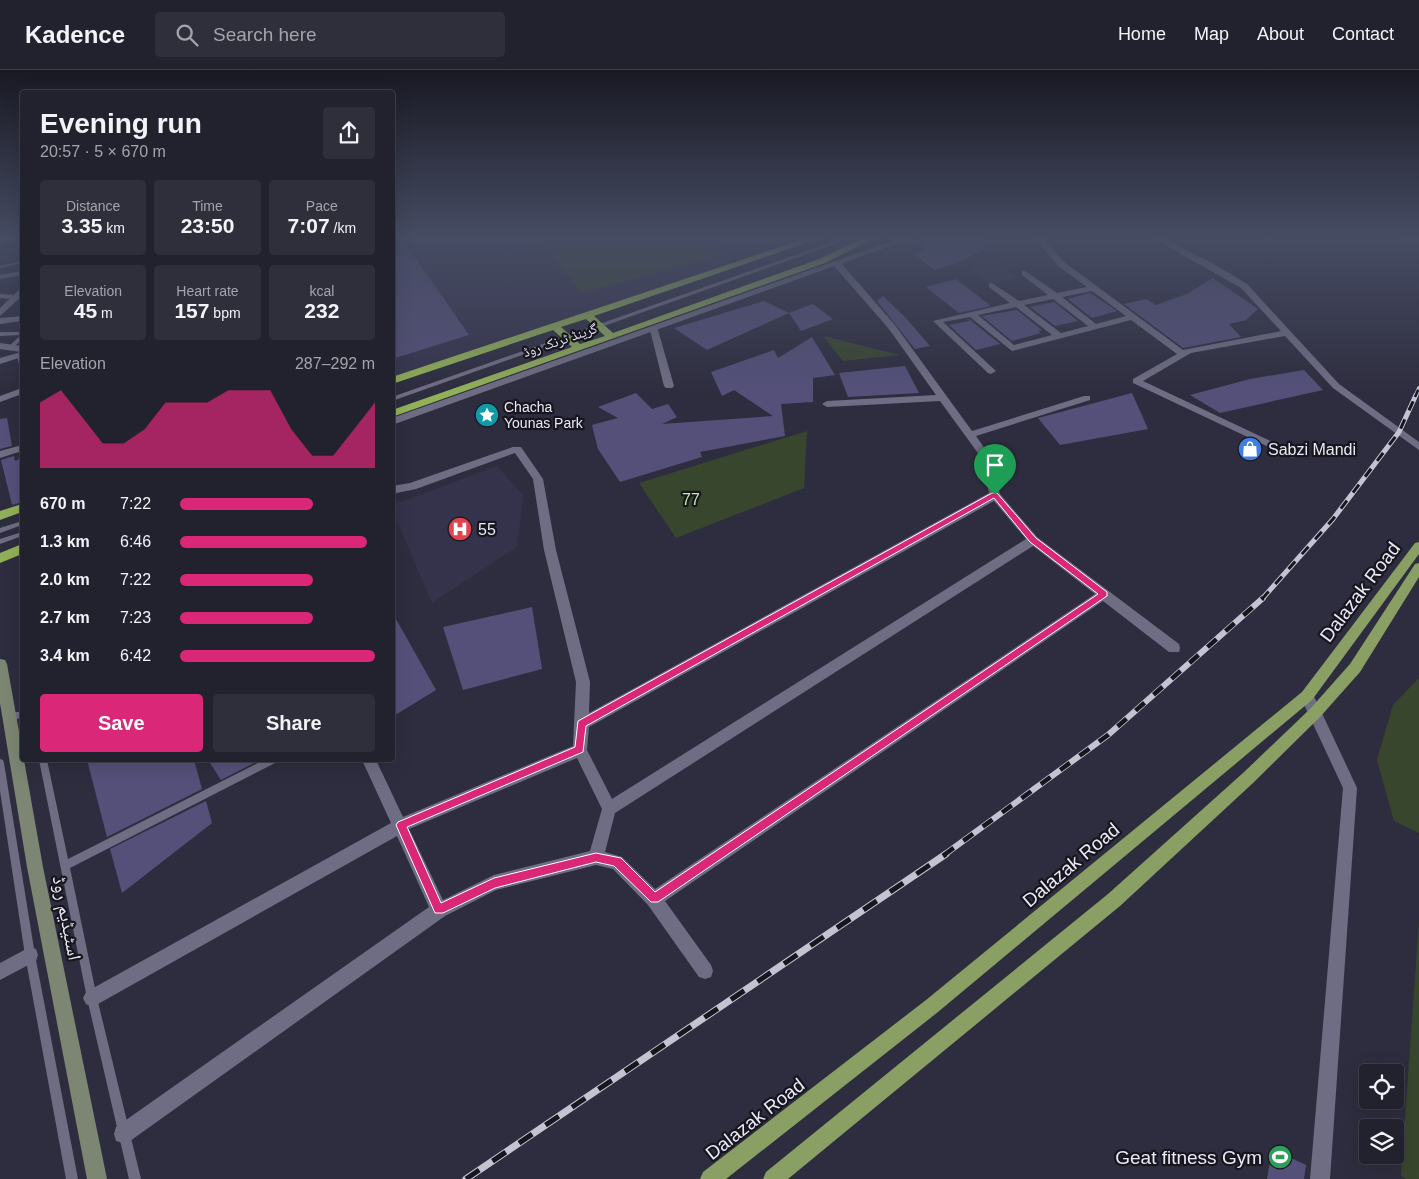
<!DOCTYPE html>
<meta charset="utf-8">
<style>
body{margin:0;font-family:Arial,"Noto Naskh Arabic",sans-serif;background:#2e2f3b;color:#f1f3f6;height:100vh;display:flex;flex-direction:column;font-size:19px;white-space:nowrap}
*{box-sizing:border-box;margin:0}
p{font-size:16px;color:#a2a4aa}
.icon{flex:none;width:28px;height:28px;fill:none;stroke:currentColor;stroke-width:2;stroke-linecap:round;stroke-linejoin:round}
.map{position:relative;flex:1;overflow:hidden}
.sheet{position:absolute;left:20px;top:20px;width:375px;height:672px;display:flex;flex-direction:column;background:#22222f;border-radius:5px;box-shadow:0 5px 20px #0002,0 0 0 1px #3f3f4b}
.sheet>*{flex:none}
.tools{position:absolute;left:1359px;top:994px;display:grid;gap:10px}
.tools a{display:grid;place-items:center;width:45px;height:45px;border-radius:5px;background:#22222f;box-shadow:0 5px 20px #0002,0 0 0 1px #3f3f4b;font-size:25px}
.pin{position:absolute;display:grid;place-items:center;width:42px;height:42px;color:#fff;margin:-51px -21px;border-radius:50% 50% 50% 0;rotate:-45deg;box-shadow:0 0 5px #0007}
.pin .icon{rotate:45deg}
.round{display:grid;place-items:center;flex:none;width:52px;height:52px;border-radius:5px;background:#2e2f3b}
.head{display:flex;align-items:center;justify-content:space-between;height:85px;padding:0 20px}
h1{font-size:28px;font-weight:700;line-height:38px}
.metrics{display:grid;grid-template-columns:repeat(3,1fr);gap:8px;height:85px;padding:5px 20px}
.metrics div{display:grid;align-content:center;border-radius:5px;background:#2e2f3b;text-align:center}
.metrics b{font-size:21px;font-weight:700}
.metrics small{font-size:14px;font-weight:400}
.metrics p{font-size:14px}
.chart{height:140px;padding:10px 20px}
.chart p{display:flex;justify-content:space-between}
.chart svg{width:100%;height:90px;margin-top:5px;fill:#db2777;opacity:.7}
.action{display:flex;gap:10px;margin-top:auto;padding:10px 20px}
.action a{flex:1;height:58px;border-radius:5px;background:#db2777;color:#fff;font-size:20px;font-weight:700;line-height:58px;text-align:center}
.action a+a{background:#2e2f3b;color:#f1f3f6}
ul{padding:0 20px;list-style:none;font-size:16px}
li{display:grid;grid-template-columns:80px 60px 1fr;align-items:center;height:38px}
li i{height:12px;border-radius:6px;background:#db2777}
header{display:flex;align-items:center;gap:30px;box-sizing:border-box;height:70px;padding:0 25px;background:#22222f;border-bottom:1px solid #3f3f4b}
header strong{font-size:24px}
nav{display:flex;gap:28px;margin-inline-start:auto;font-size:18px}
.search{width:350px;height:45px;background:#2e2f3b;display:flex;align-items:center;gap:12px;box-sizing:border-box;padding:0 18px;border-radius:5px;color:#a2a4aa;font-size:19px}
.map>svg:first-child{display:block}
.built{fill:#35334c}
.green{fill:#39462e}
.building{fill:#545079}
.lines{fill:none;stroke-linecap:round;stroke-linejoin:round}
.service{fill:#6f6d83;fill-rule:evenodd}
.minor{fill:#6f6d83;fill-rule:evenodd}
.tertiary{fill:#6f6d83;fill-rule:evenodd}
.secondary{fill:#7c8673;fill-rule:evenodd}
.primary{fill:#899f63;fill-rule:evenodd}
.trunk{fill:#92b058;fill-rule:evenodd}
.rail-far3-casing{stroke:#c4c3d1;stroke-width:4}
.rail-far2-casing{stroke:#c4c3d1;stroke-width:5}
.rail-far1-casing{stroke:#c4c3d1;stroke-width:6}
.rail-casing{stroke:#c4c3d1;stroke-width:7}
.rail-far3{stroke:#17161f;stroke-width:2.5;stroke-dasharray:8;stroke-linecap:butt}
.rail-far2{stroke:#17161f;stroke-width:3;stroke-dasharray:10;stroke-linecap:butt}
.rail-far1{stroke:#17161f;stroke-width:4.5;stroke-dasharray:12;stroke-linecap:butt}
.rail{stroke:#17161f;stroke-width:5;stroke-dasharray:16;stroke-linecap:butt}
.route{fill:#db2777;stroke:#fff;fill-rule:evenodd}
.labels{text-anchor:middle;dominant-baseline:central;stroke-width:4.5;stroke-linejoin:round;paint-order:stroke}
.far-street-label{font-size:14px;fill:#eae9f6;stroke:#17161f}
.far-poi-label{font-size:14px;fill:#eae9f6;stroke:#17161f;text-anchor:start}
.poi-label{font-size:16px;fill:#eae9f6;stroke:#17161f;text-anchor:start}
.park-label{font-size:16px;fill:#c6eba8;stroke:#17161f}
.near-street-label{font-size:19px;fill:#eae9f6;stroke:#17161f}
.near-poi-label{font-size:19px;fill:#eae9f6;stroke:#17161f;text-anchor:end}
</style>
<header>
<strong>Kadence</strong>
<div class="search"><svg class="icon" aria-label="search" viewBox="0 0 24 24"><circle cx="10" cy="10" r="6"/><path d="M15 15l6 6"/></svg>Search here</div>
<nav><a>Home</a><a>Map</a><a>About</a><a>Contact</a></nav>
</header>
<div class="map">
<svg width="1419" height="1109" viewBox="0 0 1419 1109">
<rect width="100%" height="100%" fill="#2e2d3f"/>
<g class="built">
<path d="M 392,166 L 400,166 L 405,172 L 431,166 L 822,166 L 393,311 Z"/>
<path d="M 989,188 L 1018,208 L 992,215 L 969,200 Z"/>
<path d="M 497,396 L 523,425 L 517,477 L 432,533 L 393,442 L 393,435 Z"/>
</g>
<g class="green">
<path d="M 535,166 L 700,166 L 723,184 L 582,223 Z"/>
<path d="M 823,266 L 900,285 L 843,291 Z"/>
<path d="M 807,361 L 804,418 L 676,468 L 639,413 Z"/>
<path d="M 1419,608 L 1419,763 L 1394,751 L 1377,690 L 1393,635 Z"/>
<path d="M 1419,851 L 1419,1109 L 1406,1109 L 1401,1106 Z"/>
</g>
<g class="building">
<path d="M 392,166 L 400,166 L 469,265 L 392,289 Z"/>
<path d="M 928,166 L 984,166 L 985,179 L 954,194 L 935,200 L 913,184 L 926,180 Z"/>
<path d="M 1213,208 L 1258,239 L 1246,250 L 1229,254 L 1241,267 L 1183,278 L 1124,234 L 1146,229 L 1156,235 L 1187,224 Z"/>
<path d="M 956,209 L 991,236 L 959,243 L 926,217 Z"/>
<path d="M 1090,223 L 1117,241 L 1092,248 L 1068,229 Z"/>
<path d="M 883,226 L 905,247 L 930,276 L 915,279 L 877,231 Z"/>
<path d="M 764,231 L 789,243 L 707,280 L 674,258 Z"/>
<path d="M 1054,232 L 1078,251 L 1055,256 L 1030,237 Z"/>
<path d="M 813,234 L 833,249 L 801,261 L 789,243 Z"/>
<path d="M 1017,240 L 1042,260 L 1038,261 L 1041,263 L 1012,271 L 982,246 Z"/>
<path d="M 967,249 L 969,249 L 1000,274 L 976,280 L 949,255 L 970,251 Z"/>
<path d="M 812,267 L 835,305 L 813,308 L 813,332 L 781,334 L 785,366 L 700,382 L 702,387 L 620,412 L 598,379 L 592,355 L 618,348 L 598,337 L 636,323 L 652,339 L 668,334 L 677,347 L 662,354 L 773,346 L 734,320 L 722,326 L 711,302 L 774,280 L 778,288 Z"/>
<path d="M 905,296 L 919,323 L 848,327 L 839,303 Z"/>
<path d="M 1304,300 L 1323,320 L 1220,343 L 1190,325 L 1250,309 Z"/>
<path d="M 1132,323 L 1148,359 L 1060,375 L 1038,348 Z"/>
<path d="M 7,348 L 12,376 L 0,379 L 0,349 Z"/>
<path d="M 14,386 L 15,391 L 22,388 L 22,432 L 12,435 L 1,390 Z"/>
<path d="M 532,537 L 542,599 L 463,620 L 443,557 Z"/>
<path d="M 392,542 L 436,620 L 392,647 Z"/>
<path d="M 87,690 L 194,690 L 202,719 L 107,767 Z"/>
<path d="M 208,690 L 260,690 L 221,710 Z"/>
<path d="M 206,731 L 212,753 L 122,823 L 110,779 Z"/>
<path d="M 1272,1079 L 1306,1095 L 1304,1109 L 1267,1109 Z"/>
</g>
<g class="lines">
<g class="service">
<path d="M 849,166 L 866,166 L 851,170 L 849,169 L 392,331 L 392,327 Z"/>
<path d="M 22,191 L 22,193 L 0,198 L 0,196 Z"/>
<path d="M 0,224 L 16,225 L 19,227 L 16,229 L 0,228 Z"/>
<path d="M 0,262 L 22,262 L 22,269 L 13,278 L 9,278 L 9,276 L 21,265 L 0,266 Z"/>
<path d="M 20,283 L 22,285 L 22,296 L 19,294 L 17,285 Z"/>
<path d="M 22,451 L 22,455 L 0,463 L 0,458 Z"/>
<path d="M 22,462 L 22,466 L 0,474 L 0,469 Z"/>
<path d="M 10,642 L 22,642 L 22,648 L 10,650 L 7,648 L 6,646 L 7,644 Z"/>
<path d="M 0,689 L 3,690 L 4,693 L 35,885 L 78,1109 L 66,1109 L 25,885 L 0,721 Z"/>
<path d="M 39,690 L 47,690 L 68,789 L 264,690 L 276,690 L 275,693 L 70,798 L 97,928 L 141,1109 L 129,1109 L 87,928 Z"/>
</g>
<g class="minor">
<path d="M 3,166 L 13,166 L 0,174 L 0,169 Z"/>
<path d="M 1033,166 L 1041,166 L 1064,192 L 1183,280 L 1281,261 L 1241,218 L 1149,166 L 1159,166 L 1214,194 L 1247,214 L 1339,314 L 1419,372 L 1419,380 L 1333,318 L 1285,266 L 1191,283 L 1143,311 L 1296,383 L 1297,385 L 1292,388 L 1133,313 L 1133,309 L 1177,284 L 1131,250 L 1012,281 L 970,247 L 943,252 L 996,301 L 991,304 L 988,303 L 933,251 L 1010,233 L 989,217 L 989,213 L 992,213 L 1019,231 L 1048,225 L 1022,205 L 1022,201 L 1025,201 L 1057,223 L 1087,217 L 1058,196 ZM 1092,221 L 1126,246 L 1096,254 L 1062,227 ZM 1053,229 L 1088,256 L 1061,263 L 1024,235 ZM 1016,237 L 1052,265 L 1014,275 L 978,245 Z"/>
<path d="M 835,193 L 841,193 L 895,255 L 972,361 L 1084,326 L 1090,326 L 1090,330 L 976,366 L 990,386 L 1000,424 L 1037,467 L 1179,574 L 1180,578 L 1179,582 L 1169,582 L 1103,531 L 665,831 L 711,895 L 713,901 L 711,907 L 705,909 L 699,907 L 648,835 L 613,799 L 596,795 L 496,820 L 445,846 L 130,1071 L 123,1073 L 116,1071 L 114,1064 L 116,1057 L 429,837 L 397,766 L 98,934 L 92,937 L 86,934 L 83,928 L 86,922 L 391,753 L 362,690 L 376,690 L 403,747 L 573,676 L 576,612 L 544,480 L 533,409 L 515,383 L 416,419 L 392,424 L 392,416 L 410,413 L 513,377 L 521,377 L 543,409 L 556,480 L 590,612 L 589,643 L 989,423 L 980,386 L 940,331 L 827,337 L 822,334 L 827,331 L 936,325 L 889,259 L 835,197 ZM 994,431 L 1026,469 L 612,729 L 587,680 L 589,657 ZM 1033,476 L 1095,524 L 655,819 L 622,787 L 605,782 L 615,743 ZM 577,688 L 602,739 L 590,781 L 494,805 L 443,830 L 409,759 Z"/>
<path d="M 22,201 L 22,205 L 0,209 L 0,205 Z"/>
<path d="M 19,220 L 22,220 L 22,226 L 0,246 L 0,238 Z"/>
<path d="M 22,246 L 22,251 L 0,254 L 0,248 Z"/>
<path d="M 654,257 L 658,260 L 674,316 L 672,318 L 666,318 L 664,316 L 650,260 Z"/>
<path d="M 0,273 L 22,276 L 22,287 L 0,294 L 0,288 L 21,282 L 0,279 Z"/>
<path d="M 22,375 L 22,381 L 0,388 L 0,381 Z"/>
<path d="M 1307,620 L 1312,622 L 1357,718 L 1330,1109 L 1310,1109 L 1343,718 L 1300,626 L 1302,622 Z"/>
<path d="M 30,877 L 36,879 L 38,885 L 36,891 L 0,910 L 0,893 Z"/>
</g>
<g class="tertiary">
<path d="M 906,166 L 918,166 L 392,355 L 392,348 Z"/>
<path d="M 1402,166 L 1419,167 L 1419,171 L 1403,168 Z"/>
<path d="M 22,318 L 22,324 L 0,332 L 0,326 Z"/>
</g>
<path class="secondary" d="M 0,589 L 5,590 L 7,594 L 43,797 L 107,1109 L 87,1109 L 27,797 L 0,633 Z"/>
<g class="primary">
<path d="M 1419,472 L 1419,484 L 1312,630 L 938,942 L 726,1109 L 700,1109 L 703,1102 L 926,930 L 1302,622 L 1415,473 Z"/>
<path d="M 1419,493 L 1419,507 L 1360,602 L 1320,647 L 1253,713 L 1120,836 L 788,1109 L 763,1109 L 766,1102 L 1108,824 L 1243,703 L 1310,639 L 1350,594 L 1415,494 Z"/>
</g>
<g class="trunk">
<path d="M 813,166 L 826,166 L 594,246 L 613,263 L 819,189 L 868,166 L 879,166 L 825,193 L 392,347 L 392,340 L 572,277 L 553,260 L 392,314 L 392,307 ZM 586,249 L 605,266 L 580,274 L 561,257 Z"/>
<path d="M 22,434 L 22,442 L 0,450 L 0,441 Z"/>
<path d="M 22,474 L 22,484 L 0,493 L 0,483 Z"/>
</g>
<g class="rail-far3-casing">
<path id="rail-far3" d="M 1415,327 L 1419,318"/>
</g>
<g class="rail-far2-casing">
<path id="rail-far2" d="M 1262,529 L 1333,449 L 1399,362 L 1416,325"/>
</g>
<g class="rail-far1-casing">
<path id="rail-far1" d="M 944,785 L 1108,665 L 1263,528"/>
</g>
<g class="rail-casing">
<path id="rail" d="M 466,1109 L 946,784"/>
</g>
<use href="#rail-far3" class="rail-far3"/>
<use href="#rail-far2" class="rail-far2"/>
<use href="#rail-far1" class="rail-far1"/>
<use href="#rail" class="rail"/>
</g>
<linearGradient id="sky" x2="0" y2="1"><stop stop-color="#191923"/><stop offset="0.52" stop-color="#464c63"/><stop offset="1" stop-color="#464c63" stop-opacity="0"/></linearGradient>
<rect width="1419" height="322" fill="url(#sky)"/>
<path class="route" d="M 992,423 L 997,423 L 1036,468 L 1107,522 L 1107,526 L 658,832 L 651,832 L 614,796 L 596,792 L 495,818 L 443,843 L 435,843 L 396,755 L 398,752 L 575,677 L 578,651 ZM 994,428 L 1030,472 L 1098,524 L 655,822 L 621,788 L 596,783 L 494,808 L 441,833 L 407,757 L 583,682 L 586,656 Z"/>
<defs>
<g id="sight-disc" transform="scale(1.25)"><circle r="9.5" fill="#0f9aa8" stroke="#17161f"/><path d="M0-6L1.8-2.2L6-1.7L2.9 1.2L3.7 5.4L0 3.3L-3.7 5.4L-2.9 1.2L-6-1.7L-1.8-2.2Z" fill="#fff"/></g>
<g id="shop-disc" transform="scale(1.25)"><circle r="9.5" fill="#3f7fe0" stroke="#17161f"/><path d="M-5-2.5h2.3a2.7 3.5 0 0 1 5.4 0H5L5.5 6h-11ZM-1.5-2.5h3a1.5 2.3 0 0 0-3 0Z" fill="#fff"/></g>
<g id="hospital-disc" transform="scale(1.25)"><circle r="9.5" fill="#e0444e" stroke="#17161f"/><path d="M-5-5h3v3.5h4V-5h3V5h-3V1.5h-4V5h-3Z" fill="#fff"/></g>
<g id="stadium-disc" transform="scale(1.25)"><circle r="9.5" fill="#2e9e5b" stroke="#17161f"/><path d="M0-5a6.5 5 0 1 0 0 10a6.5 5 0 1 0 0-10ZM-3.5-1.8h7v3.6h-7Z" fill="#fff"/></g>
</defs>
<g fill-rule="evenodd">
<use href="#sight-disc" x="487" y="345"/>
<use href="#shop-disc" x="1250" y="379"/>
<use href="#hospital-disc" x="460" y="459"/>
<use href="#stadium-disc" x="1280" y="1087"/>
</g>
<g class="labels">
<g class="far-street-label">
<text transform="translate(560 270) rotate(-19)">گرینڈ ٹرنک روڈ</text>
</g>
<g class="far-poi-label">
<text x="504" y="337">Chacha<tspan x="504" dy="16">Younas Park</tspan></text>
</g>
<g class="poi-label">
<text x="1268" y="379">Sabzi Mandi</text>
<text x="478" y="459">55</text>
</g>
<g class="park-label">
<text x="691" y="429">77</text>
</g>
<g class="near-street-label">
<text transform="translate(1360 522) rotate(-53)">Dalazak Road</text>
<text transform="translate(1071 795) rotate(-40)">Dalazak Road</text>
<text transform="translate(67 848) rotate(79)">اسٹیڈیم روڈ</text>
<text transform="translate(755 1049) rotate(-38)">Dalazak Road</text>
</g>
<g class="near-poi-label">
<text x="1262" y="1087">Geat fitness Gym</text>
</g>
</g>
</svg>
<div class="tools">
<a><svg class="icon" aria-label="locate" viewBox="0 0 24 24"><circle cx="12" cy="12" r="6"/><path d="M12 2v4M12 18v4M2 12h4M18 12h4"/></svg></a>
<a><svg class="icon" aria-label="layers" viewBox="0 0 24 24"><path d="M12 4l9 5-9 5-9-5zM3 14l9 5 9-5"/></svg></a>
</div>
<div class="pin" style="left:995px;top:425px;background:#1e9e55"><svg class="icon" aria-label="arrive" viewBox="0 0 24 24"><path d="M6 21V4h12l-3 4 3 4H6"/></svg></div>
<section class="sheet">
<div class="head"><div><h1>Evening run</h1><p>20:57 · 5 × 670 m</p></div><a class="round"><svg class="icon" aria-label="share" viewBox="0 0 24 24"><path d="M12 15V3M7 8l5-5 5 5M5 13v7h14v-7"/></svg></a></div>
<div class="metrics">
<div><p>Distance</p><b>3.35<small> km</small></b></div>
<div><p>Time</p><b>23:50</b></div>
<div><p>Pace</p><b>7:07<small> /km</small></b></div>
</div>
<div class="metrics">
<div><p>Elevation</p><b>45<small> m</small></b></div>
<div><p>Heart rate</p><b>157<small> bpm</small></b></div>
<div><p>kcal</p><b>232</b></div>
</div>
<div class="chart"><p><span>Elevation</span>287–292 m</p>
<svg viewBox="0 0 160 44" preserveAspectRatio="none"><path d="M0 44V12L10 6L20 19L30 32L40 32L50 25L60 12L70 12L80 12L90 6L100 6L110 6L120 25L130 38L140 38L150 25L160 12V44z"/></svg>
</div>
<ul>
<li><b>670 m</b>7:22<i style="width:68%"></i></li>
<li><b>1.3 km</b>6:46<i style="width:96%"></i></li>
<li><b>2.0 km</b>7:22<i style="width:68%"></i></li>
<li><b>2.7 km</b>7:23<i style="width:68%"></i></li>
<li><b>3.4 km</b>6:42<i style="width:100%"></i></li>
</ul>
<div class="action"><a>Save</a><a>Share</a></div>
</section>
</div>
